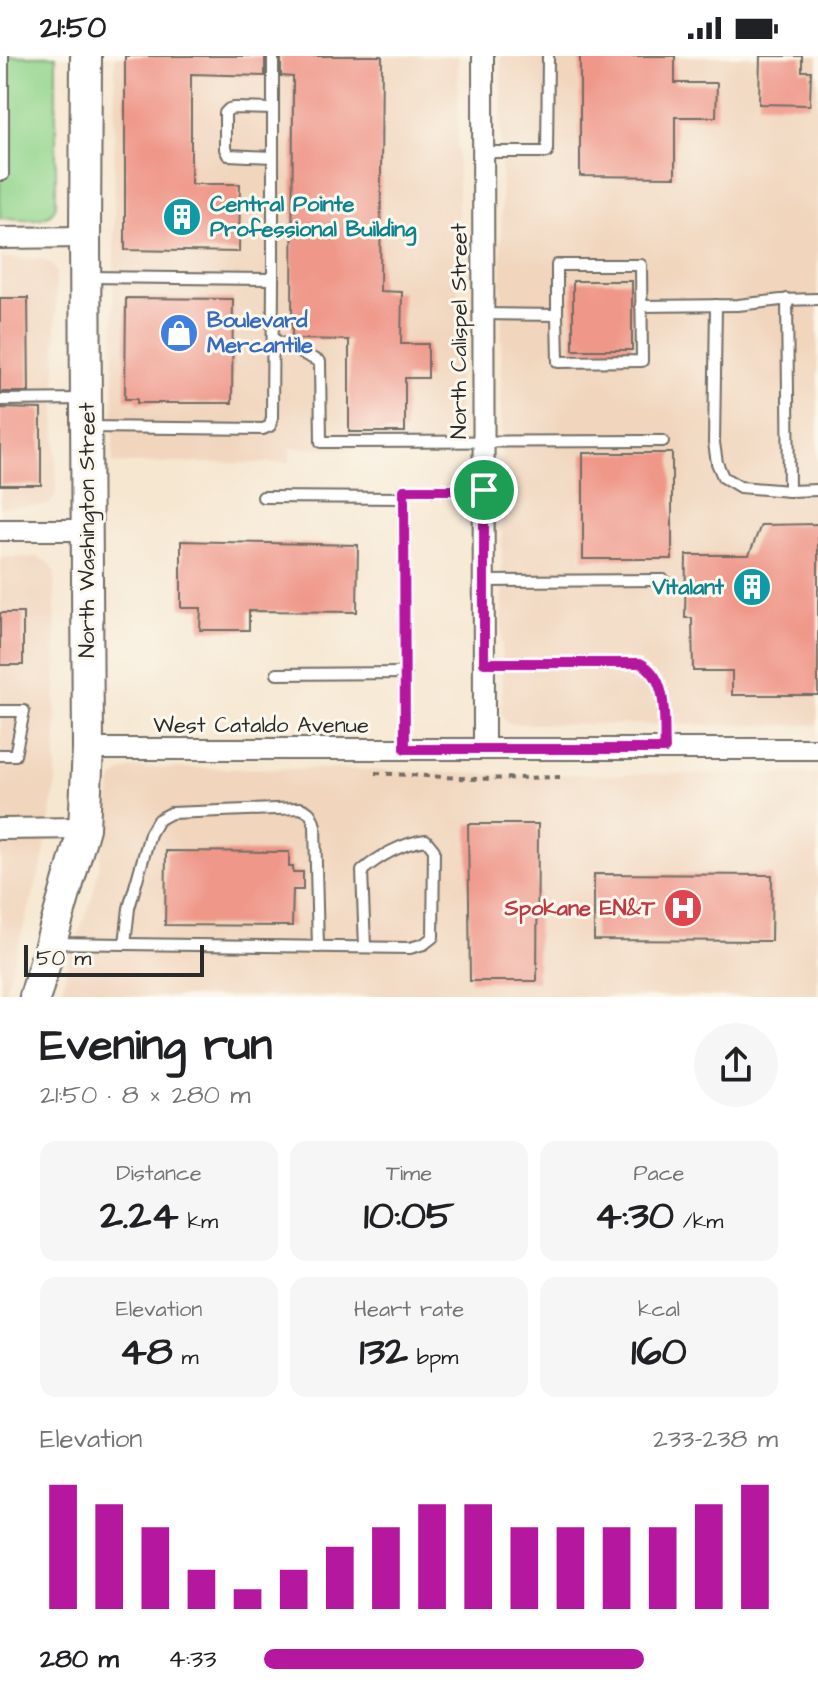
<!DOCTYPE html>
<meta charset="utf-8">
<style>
body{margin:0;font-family:"Architects Daughter",sans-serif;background:#f6f6f6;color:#202124;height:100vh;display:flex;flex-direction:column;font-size:30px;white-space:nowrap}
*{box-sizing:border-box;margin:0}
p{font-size:26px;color:#757577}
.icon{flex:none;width:44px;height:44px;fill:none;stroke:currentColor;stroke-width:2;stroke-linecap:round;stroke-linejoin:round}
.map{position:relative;height:941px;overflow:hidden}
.sheet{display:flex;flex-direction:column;background:#fff;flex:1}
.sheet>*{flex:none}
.scale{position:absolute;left:24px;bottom:20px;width:180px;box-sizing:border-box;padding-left:8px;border:4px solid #2b2b2b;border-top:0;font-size:22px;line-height:28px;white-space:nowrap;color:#2b2b2b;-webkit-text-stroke:6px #fbf7ec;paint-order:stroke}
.pin{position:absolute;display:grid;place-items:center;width:68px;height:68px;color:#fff;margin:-34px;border:4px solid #fff;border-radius:50%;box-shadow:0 2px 8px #0007}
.round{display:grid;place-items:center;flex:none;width:84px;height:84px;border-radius:42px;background:#f6f6f6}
.headline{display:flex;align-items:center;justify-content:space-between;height:136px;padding:0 40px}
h1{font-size:44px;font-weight:800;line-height:60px}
.stats{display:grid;grid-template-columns:repeat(3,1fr);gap:12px;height:136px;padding:8px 40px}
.stats div{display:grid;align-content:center;border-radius:16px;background:#f6f6f6;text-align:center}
.stats b{font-size:40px;font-weight:800}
.stats small{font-size:22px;font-weight:400}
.stats p{font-size:22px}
.chart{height:224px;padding:16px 40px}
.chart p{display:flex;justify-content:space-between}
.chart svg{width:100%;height:144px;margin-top:8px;stroke:#b5179e;stroke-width:6}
ul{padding:0 40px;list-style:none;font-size:26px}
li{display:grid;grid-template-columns:128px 96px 1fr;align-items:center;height:60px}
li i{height:20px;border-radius:10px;background:#b5179e}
.status{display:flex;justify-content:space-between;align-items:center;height:56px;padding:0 40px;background:#fff;direction:ltr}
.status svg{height:22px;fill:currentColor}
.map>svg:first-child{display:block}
.built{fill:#f1d5bd}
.green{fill:#93d58c;stroke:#5f805c;stroke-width:2}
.building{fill:#ef9789}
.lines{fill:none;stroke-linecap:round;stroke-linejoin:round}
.lane-casing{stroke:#726d65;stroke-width:14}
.street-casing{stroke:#726d65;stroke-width:24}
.secondary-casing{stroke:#726d65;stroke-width:34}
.path{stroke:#726d65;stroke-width:4;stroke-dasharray:6 6;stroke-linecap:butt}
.lane{stroke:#fff;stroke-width:10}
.street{stroke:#fff;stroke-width:20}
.secondary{stroke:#fff;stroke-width:30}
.route-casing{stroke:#fff;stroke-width:16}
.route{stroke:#b5179e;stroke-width:10}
.labels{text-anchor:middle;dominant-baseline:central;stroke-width:6;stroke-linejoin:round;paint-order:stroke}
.culture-label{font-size:22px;font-weight:bold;fill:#0d838f;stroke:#fbf7ec;text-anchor:start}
.shop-label{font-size:22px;font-weight:bold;fill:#366cbe;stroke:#fbf7ec;text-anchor:start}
.street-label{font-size:22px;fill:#2b2b2b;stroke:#fbf7ec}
.health-label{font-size:22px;font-weight:bold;fill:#be3a42;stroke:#fbf7ec;text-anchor:end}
</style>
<div class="status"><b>21:50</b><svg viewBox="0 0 49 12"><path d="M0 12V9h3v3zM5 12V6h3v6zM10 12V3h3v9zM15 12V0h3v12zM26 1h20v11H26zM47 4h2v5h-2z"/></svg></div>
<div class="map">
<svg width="818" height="941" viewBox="0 0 818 941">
<rect width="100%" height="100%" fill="#fbf7ec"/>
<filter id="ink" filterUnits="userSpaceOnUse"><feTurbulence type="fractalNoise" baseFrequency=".0125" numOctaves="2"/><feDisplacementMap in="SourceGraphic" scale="16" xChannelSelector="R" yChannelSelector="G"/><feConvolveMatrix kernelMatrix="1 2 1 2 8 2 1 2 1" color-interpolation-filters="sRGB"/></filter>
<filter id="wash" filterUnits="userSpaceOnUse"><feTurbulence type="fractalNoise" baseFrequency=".006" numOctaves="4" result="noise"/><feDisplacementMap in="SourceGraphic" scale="32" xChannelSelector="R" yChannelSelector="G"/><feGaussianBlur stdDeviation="1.8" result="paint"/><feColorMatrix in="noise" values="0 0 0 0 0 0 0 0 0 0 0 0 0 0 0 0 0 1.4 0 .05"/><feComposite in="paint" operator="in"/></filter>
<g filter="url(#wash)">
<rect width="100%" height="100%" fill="#f6e7d1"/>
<g class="built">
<path d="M 115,0 L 458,0 L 458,393 L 290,392 L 290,407 L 113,407 Z"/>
<path d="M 501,0 L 818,0 L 818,669 L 514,668 L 508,668 L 504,663 L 502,658 Z"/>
<path d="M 0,202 L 41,203 L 52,208 L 56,216 L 56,436 L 53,444 L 48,450 L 0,451 Z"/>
<path d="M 0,501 L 37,501 L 50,507 L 55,518 L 56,726 L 43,805 L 3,941 L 0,941 Z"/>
<path d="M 138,712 L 344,713 L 500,719 L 818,718 L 818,941 L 60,941 L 69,903 L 91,845 L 100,807 L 111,730 L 114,722 L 122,716 L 128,713 Z"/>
</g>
<path class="green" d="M 0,0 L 56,0 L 56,147 C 53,170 18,162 0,162 Z"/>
<g id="blocks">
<g class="building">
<path d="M 125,0 L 265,0 L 265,20 L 191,18 L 191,128 L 240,128 L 239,196 L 125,194 Z"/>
<path d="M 281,0 L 382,0 L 380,235 L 402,236 L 401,288 L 428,288 L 428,322 L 405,322 L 405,376 L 349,376 L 349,284 L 292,283 L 293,21 L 281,20 Z"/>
<path d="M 580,0 L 675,0 L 675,27 L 717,27 L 716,61 L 675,61 L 675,121 L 580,120 Z"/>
<path d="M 760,0 L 802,0 L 802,15 L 811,15 L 810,49 L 759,48 Z"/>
<rect x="573" y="225" width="59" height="69"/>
<path d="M 0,242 L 28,242 L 29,336 L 0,336 Z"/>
<path d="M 126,242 L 233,243 L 232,347 L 137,347 L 137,343 L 125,343 Z"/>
<path d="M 0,352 L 41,353 L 41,429 L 0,429 Z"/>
<rect x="583" y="397" width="89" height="106"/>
<path d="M 818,468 L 818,639 L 732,639 L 732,615 L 693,615 L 692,562 L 685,562 L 686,499 L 749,499 L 761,469 Z"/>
<path d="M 181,485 L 358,489 L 357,556 L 249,555 L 249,574 L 200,574 L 201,552 L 181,552 Z"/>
<rect x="0" y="557" width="23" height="52"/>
<path d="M 468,768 L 538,768 L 537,925 L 470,925 Z"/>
<path d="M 166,795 L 289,796 L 289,811 L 293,811 L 293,816 L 303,816 L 303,834 L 293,834 L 292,870 L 165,869 Z"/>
<path d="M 594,818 L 772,819 L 771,885 L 594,884 Z"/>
</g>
</g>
</g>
<g filter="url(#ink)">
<use href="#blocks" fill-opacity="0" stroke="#726d65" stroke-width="2"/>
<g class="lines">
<g class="lane-casing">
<g id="lane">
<path d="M 273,53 L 234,52 L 229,53 L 225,57 L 225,93 L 228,99 L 273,101"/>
<path d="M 483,96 L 547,96 L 548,0"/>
<path d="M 0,119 L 3,119 L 3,0"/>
<path d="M 88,221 L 273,223 L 273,0"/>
<path d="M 787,243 L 789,435"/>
<path d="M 716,249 L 714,387 L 717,407 L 723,421 L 740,431 L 789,435 L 818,434"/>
<path d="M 641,250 L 738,249 L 781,244 L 818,243"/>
<path d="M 483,258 L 557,259 L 558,306 L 642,305 L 641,209 L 557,209 L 557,259"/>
<path d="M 273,283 L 320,306 L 321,386 L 663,385"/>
<path d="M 0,344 L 84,343"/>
<path d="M 88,371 L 263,373 L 270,370 L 272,362 L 273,223"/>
<path d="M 263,441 L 404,442"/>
<path d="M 484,525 L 664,524"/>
<path d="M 484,607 L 640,607 C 670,622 663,664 665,693"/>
<path d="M 277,618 L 405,617"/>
<path d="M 0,655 L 24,655 L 15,699 L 0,699"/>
<path d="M 405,693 L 404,434 L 484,434"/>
<path d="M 56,887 L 410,892 L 424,888 L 433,881 L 434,794 L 426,784 C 403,787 379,800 362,815 L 365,891"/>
<path d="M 125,888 L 129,852 L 150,778 L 158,764 L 171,757 L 300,752 C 310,755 312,759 315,770 L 318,891"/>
</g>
</g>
<g class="street-casing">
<g id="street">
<path d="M 483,0 L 484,693"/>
<path d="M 0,182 L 85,181"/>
<path d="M 0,474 L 87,474"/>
<path d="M 88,693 L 818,693"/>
<path d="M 0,773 L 84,772"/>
</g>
</g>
<g class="secondary-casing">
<path id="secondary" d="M 35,941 L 84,772 L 88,693 L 85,181 L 86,0"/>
</g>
<path class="path" d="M 375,717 L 477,723 L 560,721"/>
<use href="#lane" class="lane"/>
<use href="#street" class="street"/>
<use href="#secondary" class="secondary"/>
</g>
</g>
<g class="lines" filter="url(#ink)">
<g class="route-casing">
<path id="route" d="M 404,434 L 484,434 L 484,607 L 640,607 C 670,622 663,664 665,693 L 405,693 Z"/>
</g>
<use href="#route" class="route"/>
</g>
<defs>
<g id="building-disc" transform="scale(2)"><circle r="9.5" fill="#0f9aa8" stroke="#fbf7ec"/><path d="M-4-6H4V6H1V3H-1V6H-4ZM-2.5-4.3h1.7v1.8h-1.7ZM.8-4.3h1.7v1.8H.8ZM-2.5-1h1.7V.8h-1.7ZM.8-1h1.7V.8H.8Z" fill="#fff"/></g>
<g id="shop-disc" transform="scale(2)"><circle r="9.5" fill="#3f7fe0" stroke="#fbf7ec"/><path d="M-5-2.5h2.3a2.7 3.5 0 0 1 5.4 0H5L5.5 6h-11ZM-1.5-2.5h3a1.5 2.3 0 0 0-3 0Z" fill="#fff"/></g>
<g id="hospital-disc" transform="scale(2)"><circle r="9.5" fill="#e0444e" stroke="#fbf7ec"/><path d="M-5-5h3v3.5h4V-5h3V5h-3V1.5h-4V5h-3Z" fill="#fff"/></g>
</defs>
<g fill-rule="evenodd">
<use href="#building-disc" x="182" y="161"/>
<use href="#shop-disc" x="179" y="277"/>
<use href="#building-disc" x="752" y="531"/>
<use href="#hospital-disc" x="683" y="852"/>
</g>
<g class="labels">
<g class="culture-label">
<text x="210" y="148">Central Pointe<tspan x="210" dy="25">Professional Building</tspan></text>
<text x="724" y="531" text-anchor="end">Vitalant</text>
</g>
<g class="shop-label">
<text x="207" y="264">Boulevard<tspan x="207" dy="25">Mercantile</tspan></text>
</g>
<g class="street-label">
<text transform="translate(459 275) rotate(-90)">North Calispel Street</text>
<text transform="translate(87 474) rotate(-90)">North Washington Street</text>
<text x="261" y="669">West Cataldo Avenue</text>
</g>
<g class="health-label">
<text x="655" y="852">Spokane EN&amp;T</text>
</g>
</g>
</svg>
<div class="scale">50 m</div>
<div class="pin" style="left:484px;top:434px;background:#1e9e55"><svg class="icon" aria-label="arrive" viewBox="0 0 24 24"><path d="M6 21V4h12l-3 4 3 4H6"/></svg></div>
</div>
<section class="sheet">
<div class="headline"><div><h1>Evening run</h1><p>21:50 · 8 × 280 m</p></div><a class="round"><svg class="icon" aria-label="share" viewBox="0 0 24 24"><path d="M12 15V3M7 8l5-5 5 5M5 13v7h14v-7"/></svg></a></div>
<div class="stats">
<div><p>Distance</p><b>2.24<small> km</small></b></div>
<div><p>Time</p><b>10:05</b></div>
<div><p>Pace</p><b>4:30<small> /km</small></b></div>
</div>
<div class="stats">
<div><p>Elevation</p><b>48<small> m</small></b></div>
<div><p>Heart rate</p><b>132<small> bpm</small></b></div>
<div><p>kcal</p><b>160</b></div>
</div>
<div class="chart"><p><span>Elevation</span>233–238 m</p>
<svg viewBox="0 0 160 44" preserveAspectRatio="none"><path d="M5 44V6M15 44V12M25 44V19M35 44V32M45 44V38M55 44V32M65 44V25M75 44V19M85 44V12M95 44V12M105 44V19M115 44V19M125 44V19M135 44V19M145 44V12M155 44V6"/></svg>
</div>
<ul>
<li><b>280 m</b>4:33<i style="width:74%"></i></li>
</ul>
</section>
